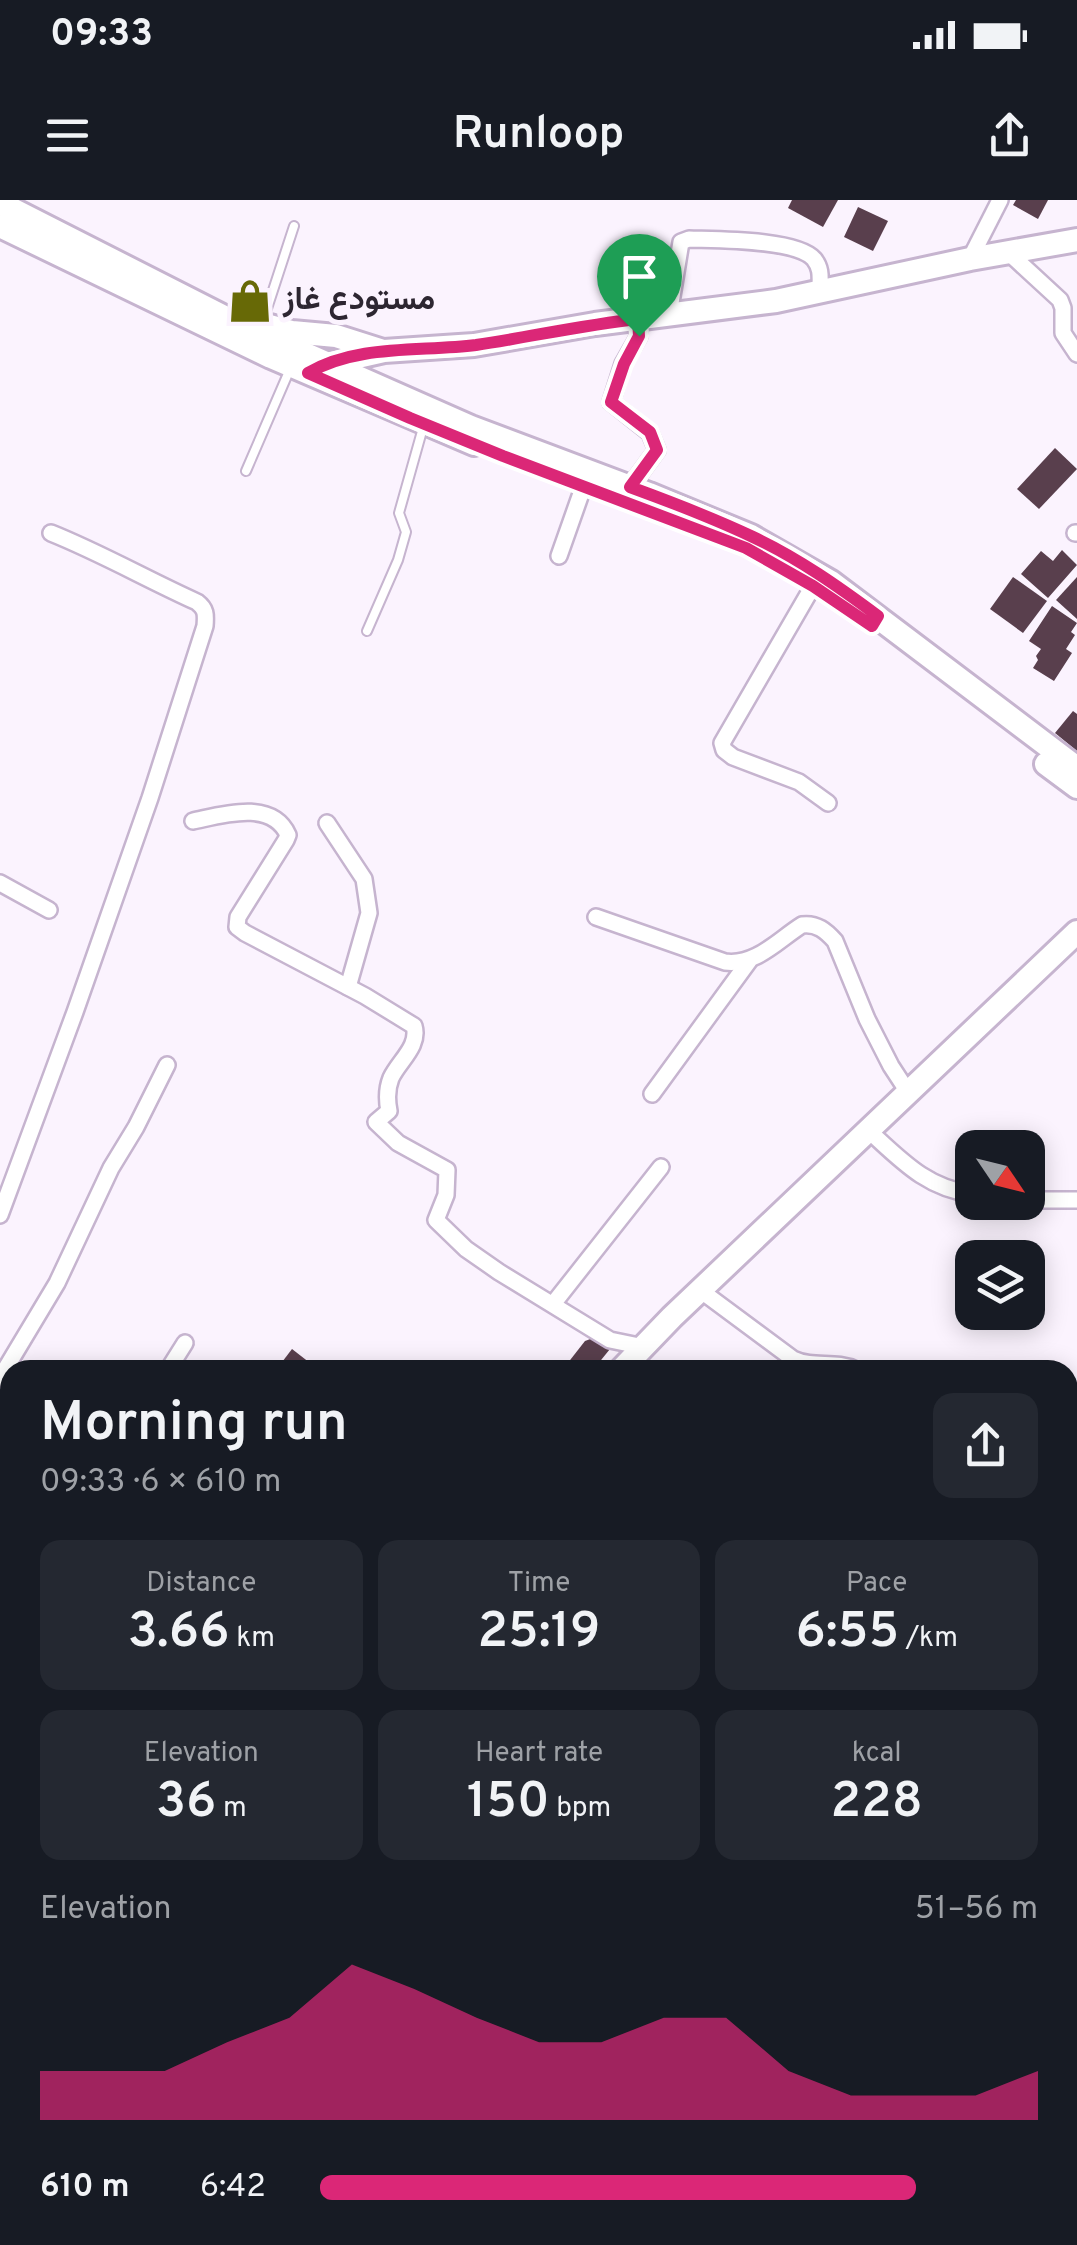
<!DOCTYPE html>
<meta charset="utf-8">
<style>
body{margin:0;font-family:Overpass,Vazirmatn,sans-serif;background:#242831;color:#f1f3f6;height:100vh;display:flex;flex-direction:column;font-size:38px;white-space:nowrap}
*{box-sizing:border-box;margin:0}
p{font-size:32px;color:#9ea1a6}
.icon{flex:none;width:55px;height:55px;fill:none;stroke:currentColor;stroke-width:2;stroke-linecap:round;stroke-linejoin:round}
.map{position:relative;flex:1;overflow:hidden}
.panel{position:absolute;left:0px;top:1160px;width:1078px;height:885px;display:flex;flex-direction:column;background:#171b24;border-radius:30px 30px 0 0;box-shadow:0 5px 25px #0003}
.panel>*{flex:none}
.needle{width:65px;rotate:125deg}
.controls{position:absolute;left:955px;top:930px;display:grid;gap:20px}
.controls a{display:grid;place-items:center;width:90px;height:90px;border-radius:20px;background:#171b24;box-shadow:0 5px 25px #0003;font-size:50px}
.pin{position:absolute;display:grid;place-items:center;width:85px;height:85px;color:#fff;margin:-102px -42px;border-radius:50% 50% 50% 0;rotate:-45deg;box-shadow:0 0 10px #0007}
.pin .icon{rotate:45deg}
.round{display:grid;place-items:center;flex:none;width:105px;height:105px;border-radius:20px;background:#242831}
.headline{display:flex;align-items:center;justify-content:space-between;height:170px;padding:0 40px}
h1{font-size:55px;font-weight:600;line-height:75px}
.figures{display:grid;grid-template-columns:repeat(3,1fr);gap:15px;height:170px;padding:10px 40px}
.figures div{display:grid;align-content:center;border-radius:20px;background:#242831;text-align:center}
.figures b{font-size:50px;font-weight:600}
.figures small{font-size:28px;font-weight:400}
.figures p{font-size:28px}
.chart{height:280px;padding:20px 40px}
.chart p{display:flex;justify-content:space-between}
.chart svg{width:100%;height:180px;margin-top:10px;fill:#db2777;opacity:.7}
ul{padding:0 40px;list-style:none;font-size:32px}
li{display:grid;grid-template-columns:160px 120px 1fr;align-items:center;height:75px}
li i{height:25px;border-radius:12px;background:#db2777}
.status{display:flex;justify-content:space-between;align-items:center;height:70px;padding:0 50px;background:#171b24;direction:ltr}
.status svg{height:28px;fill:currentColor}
header{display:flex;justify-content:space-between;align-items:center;height:130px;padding:0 40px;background:#171b24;font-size:45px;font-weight:600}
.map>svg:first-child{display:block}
.building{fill:#593f4d}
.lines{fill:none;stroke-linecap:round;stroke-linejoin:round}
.lane-casing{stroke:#c6b4cf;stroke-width:12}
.street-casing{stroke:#c6b4cf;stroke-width:20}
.secondary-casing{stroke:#c6b4cf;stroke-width:28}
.lane{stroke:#fff;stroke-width:8}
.street{stroke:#fff;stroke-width:15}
.secondary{stroke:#fff;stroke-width:22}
.route-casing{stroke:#fff;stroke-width:20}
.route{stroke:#db2777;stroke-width:12}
.labels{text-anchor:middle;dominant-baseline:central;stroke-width:10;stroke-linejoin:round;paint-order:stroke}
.poi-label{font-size:32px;font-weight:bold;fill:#2d2631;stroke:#fbf3fe;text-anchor:start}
</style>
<div class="status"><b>09:33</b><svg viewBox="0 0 49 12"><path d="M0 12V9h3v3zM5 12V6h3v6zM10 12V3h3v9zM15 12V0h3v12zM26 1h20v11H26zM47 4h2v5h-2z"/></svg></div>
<header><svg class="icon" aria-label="menu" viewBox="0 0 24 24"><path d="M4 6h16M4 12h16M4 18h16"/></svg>Runloop<svg class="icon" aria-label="share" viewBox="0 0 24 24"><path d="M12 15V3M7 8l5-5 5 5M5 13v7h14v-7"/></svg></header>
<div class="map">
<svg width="1077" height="2045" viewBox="0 0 1077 2045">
<rect width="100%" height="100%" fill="#fbf3fe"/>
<g class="building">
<path d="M 792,0 L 838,0 L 823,27 L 788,8 Z"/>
<path d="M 1016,0 L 1048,0 L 1038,19 L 1013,5 Z"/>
<path d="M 858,7 L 888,21 L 873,51 L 844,37 Z"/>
<path d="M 617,43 L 655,43 L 654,84 L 638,84 L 638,68 L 617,68 Z"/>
<path d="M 1055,248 L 1077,269 L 1039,309 L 1017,289 Z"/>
<path d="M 1062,350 L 1077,365 L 1048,398 L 1021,374 L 1041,351 L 1053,361 Z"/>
<path d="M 1013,377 L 1047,401 L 1023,433 L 990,409 Z"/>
<path d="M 1077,377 L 1077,419 L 1056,400 Z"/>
<path d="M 1052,406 L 1077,423 L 1071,432 L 1075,435 L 1066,449 L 1072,453 L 1054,481 L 1033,468 L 1038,460 L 1036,456 L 1041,449 L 1029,441 Z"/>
<path d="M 1073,511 L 1077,514 L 1077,551 L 1055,533 Z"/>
<path d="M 593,1138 L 610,1149 L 593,1170 L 576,1170 L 567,1164 L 585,1141 Z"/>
<path d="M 292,1149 L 319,1170 L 276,1170 Z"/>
</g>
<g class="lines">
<g class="lane-casing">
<g id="lane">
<path d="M 262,124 L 294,26"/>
<path d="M 246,271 L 290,169"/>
<path d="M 367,431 L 398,360 L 406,332 L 399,313 L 424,224"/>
</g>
</g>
<g class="street-casing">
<g id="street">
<path d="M 1009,53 L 1060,100 L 1063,108 L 1063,133 L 1077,154"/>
<path d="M 970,59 L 1000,0"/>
<path d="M 669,115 L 681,42 L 689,39 C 716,40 797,39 814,59 C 822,69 820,78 820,90"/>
<path d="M 630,287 L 657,250 L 650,233 L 611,202 L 623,164 L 639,136 L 638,119"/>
<path d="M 1075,333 L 1077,333"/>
<path d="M 559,356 L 584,285"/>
<path d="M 813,386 L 722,543 L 724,550 L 733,557 L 799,582 L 828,603"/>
<path d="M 193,621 C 222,615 272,599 288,635 L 286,640 L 238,717 L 237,727 L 245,733 L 365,796 L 414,826 C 420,846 399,861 391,878 C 387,888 387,901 389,911 L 376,922 L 398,943 L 447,970 L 446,995 L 436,1020 L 466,1049 L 499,1072 L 610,1140 L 644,1147"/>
<path d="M 327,623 L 364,679 L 369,713 L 348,787"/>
<path d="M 0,683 L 49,710"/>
<path d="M 596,717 L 725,762 C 756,766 778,740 802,725 C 817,723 826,731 835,741 L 867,819 L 891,866 L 908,892"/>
<path d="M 652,894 L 749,761"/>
<path d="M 868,930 C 901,960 926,988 972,994"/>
<path d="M 1028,1000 L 1077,1000"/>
<path d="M 0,1015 L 75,812 L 150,598 L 205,426 C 206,414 206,409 197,402 C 148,380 101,353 51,333"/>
<path d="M 700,1090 L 793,1159 C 814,1169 835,1160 856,1170"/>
<path d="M 553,1104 L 661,967"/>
<path d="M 168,1170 L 185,1143"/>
<path d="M 0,1178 L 57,1083 L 111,968 L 136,927 L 167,865"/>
<path d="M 0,1199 L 10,1204"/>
<path d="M 1068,1530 L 1077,1534"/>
<path d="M 0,1557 L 10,1565"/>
<path d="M 1068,1824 L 1077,1812"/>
<path d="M 0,1874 L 10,1882"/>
<path d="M 1068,1887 L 1077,1901"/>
<path d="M 29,2045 L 36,2035"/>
<path d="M 354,2045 L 355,2036"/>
<path d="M 546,2045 L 548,2035"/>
</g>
</g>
<g class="secondary-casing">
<g id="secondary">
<path d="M 0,3 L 240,125 L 471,227 L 649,294 L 751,336 L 831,382 L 1077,568"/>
<path d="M 0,26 L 271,157 L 474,244"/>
<path d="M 270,126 L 292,132 L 336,136 L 380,150"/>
<path d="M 322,165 L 384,151 L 474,145 L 595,124 L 776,101 L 970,59 L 1077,40"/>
<path d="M 1046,564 L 1077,587"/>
<path d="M 621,1170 L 672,1117 L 1077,732"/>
<path d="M 0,1778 L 10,1767"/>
</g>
</g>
<use href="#lane" class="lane"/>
<use href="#street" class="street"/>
<use href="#secondary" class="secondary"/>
</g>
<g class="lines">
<g class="route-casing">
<path id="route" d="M 638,119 L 639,136 L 624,164 L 611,202 L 650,232 L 657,250 L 630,287 C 671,302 713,318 753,337 C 798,358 839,387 878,416 L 872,426 L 813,386 L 746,348 L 503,256 L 410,218 L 308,173 C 358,144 420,152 476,145 C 530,137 583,125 638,119 Z"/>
</g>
<use href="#route" class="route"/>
</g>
<defs>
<g id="shop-bare" transform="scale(3.45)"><path d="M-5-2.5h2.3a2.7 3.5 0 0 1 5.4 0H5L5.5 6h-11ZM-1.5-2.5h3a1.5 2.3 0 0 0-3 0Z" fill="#676906" stroke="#fbf3fe" stroke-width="2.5" paint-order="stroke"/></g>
</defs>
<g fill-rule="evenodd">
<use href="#shop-bare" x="250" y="101"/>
</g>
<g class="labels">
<g class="poi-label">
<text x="283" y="101">مستودع غاز</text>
</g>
</g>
</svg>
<div class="controls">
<a><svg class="needle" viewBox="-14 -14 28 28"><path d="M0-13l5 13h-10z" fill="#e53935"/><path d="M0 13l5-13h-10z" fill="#9ea1a6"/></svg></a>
<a><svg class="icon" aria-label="layers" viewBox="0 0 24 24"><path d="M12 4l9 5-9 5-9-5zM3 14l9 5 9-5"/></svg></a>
</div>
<div class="pin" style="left:639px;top:136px;background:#1e9e55"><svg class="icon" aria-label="arrive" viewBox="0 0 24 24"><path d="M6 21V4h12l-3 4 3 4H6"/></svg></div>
<section class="panel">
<div class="headline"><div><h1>Morning run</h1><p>09:33 · 6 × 610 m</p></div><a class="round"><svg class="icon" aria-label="share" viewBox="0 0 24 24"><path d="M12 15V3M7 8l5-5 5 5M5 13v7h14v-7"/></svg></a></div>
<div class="figures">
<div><p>Distance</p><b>3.66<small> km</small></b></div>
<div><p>Time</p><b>25:19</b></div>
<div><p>Pace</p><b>6:55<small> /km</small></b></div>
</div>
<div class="figures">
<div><p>Elevation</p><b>36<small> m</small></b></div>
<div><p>Heart rate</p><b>150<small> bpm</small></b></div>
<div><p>kcal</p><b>228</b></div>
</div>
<div class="chart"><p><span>Elevation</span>51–56 m</p>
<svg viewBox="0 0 160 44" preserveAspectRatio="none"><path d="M0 44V32L10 32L20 32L30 25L40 19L50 6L60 12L70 19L80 25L90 25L100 19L110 19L120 32L130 38L140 38L150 38L160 32V44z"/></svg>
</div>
<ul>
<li><b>610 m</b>6:42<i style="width:83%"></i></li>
</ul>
</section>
</div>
